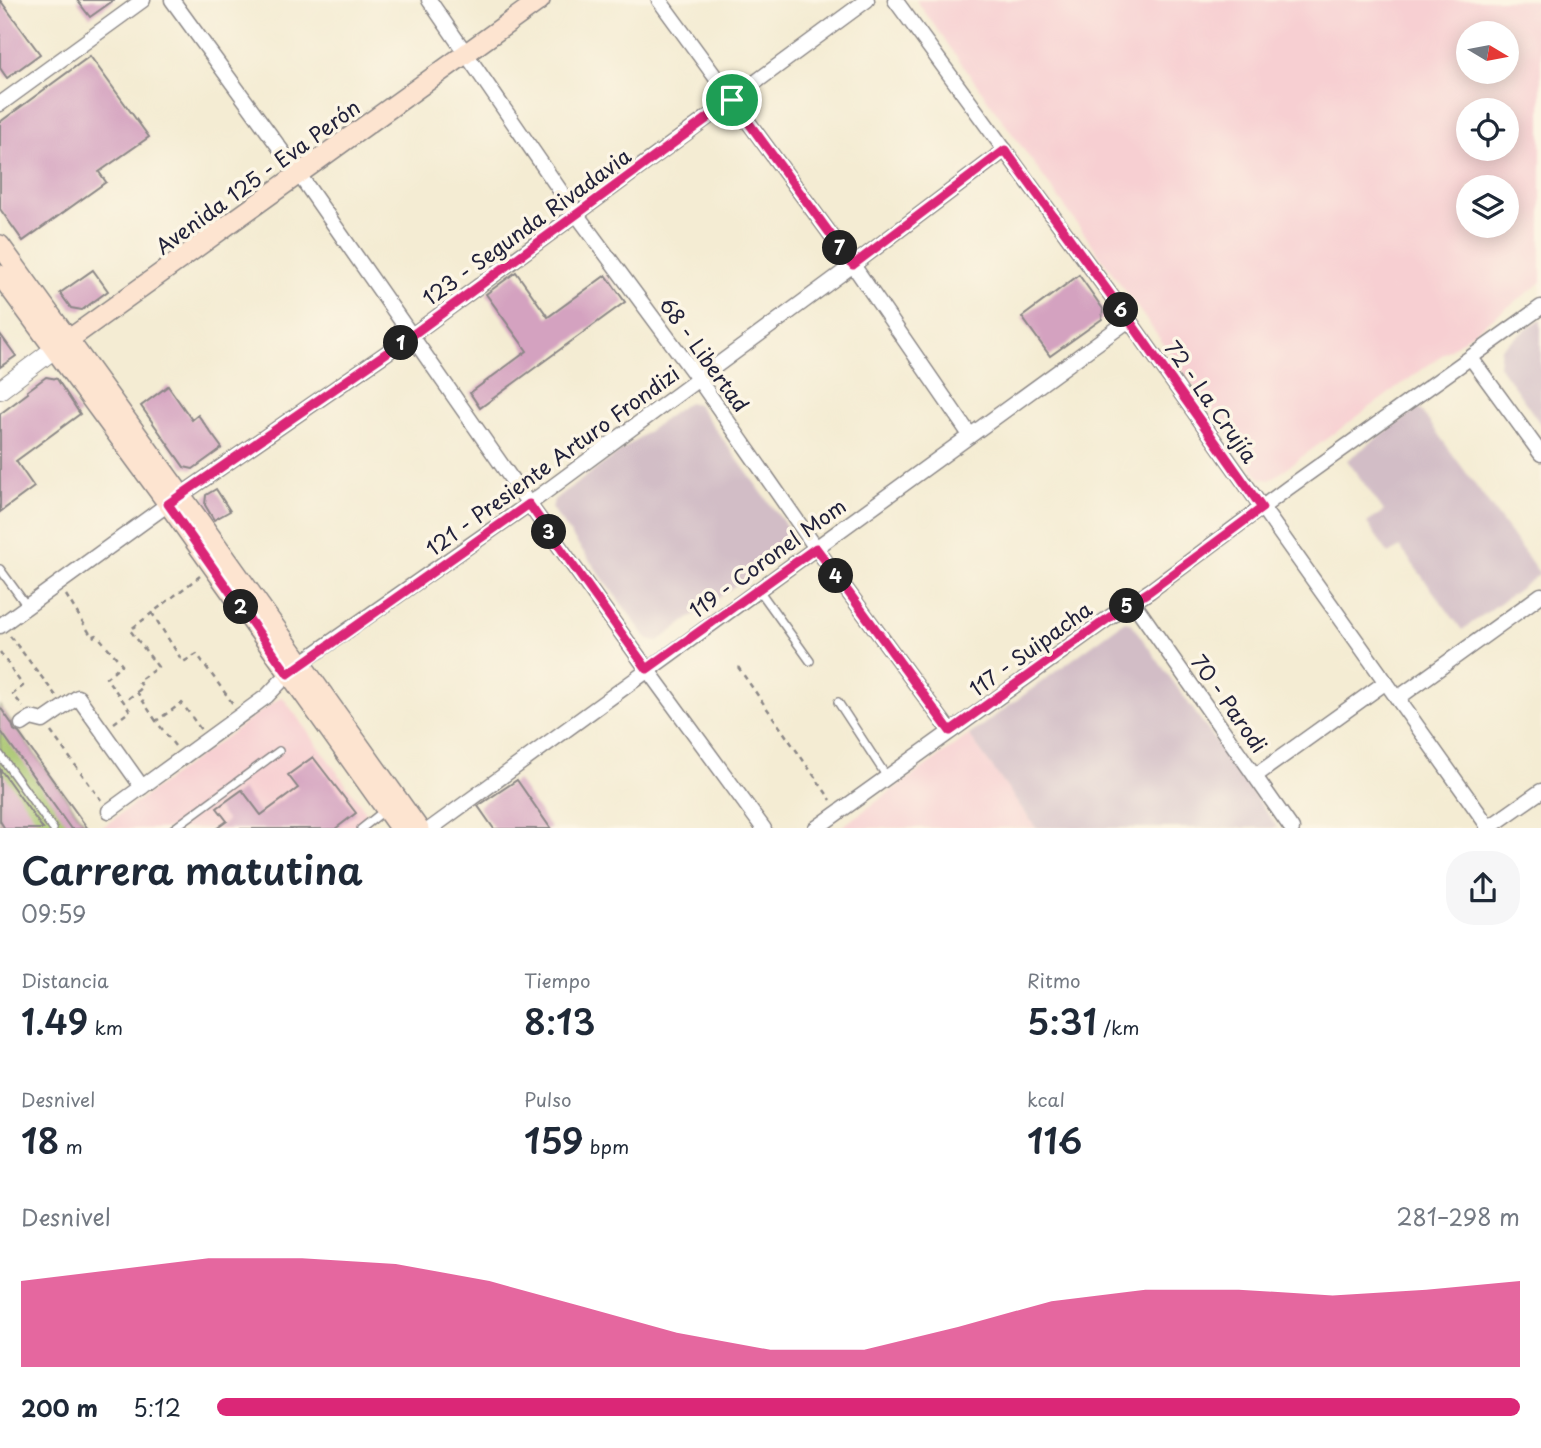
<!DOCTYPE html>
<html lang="es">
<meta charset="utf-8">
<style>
body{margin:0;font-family:"Playpen Sans",sans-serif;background:#f6f6f7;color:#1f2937;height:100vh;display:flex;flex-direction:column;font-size:26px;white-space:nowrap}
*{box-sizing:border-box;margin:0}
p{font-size:23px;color:#747a83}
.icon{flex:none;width:38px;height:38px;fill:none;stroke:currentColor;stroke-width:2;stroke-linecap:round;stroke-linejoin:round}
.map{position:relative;height:828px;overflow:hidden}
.panel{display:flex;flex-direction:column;background:#fff;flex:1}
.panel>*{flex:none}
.needle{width:46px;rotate:100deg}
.buttons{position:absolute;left:1456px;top:21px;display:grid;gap:14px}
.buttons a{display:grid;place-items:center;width:63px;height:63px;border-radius:50%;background:#fff;box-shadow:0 4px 18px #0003;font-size:35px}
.pin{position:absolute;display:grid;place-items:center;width:60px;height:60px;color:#fff;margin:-30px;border:4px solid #fff;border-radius:50%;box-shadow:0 2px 7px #0007}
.km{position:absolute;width:35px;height:35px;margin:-18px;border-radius:50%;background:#222;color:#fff;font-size:19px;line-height:35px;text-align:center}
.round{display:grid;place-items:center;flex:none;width:74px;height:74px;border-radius:28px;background:#f6f6f7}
.summary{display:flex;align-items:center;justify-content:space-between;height:119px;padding:0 21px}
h1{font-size:38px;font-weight:600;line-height:52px}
.stats{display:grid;grid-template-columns:repeat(3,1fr);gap:10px;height:119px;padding:7px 21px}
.stats div{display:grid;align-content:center}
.stats b{font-size:35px;font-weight:600}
.stats small{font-size:19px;font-weight:400}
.stats p{font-size:19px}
.chart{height:196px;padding:14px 21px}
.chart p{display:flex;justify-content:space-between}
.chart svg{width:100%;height:126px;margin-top:7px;fill:#db2777;opacity:.7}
ul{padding:0 21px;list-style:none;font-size:23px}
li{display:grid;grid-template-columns:112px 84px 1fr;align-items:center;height:52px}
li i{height:18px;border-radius:9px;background:#db2777}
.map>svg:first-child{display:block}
.built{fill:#f7cfd2;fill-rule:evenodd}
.industrial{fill:#d2bdc6}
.green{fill:#a5c46c;stroke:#647354;stroke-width:2}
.building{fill:#d4a2c0}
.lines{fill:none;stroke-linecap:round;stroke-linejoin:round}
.service-casing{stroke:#8b8787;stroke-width:10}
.minor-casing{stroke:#8b8787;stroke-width:17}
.tertiary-casing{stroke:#8b8787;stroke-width:20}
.secondary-casing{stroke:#8b8787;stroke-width:22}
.path{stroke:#8b8787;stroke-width:2.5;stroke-dasharray:5 5;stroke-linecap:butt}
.service{stroke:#fff;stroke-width:7}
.minor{stroke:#fff;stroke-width:14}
.tertiary{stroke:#fff;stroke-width:18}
.secondary{stroke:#fde4d0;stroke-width:19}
.route-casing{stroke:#fff;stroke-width:14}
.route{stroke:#db2777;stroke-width:9}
.labels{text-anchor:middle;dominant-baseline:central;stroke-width:7;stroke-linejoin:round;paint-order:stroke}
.street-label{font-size:21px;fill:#22223b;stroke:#fcf5e5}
</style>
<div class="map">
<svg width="1541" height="829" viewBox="0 0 1541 829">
<rect width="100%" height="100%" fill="#fcf5e5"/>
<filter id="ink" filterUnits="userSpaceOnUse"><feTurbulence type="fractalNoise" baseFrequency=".0143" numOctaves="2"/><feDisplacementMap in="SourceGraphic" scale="14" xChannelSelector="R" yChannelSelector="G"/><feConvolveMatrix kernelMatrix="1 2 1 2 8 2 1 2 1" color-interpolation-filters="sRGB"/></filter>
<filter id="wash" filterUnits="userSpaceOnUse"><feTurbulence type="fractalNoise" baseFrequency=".00686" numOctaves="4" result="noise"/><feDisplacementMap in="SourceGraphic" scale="28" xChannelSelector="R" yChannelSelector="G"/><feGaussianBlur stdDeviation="1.57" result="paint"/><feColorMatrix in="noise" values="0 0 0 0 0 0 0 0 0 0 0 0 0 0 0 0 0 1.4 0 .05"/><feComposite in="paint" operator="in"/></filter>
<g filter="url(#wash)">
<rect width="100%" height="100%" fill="#f4ecd3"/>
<g class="built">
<path d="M 916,0 L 1541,0 L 1541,283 L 1270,480 L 1260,478 ZM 1468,33 L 1507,33 L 1507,72 L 1468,72 ZM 1468,110 L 1507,110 L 1507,149 L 1468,149 ZM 1468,187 L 1507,187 L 1507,226 L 1468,226 Z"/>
<path d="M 282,696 L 366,812 L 364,820 L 372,828 L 378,828 L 100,829 Z"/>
<path d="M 969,735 L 1036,828 L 840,828 Z"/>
</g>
<g class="industrial">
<path d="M 1541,319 L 1541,425 L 1499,365 L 1501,348 Z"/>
<path d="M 688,402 L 697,404 L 792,534 L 790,546 L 657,642 L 648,640 L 552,509 L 554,500 Z"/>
<path d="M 1419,408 L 1540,574 L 1462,630 L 1400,547 L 1389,554 L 1367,523 L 1384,511 L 1347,460 Z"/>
<path d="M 1125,621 L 1131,623 L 1278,828 L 1036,828 L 969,735 Z"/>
</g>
<path class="green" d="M 0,707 L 88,828 L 0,828 Z"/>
<g id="blocks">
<g class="building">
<path d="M 0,0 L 40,54 L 7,78 L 0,68 Z"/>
<path d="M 77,0 L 114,0 L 90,17 Z"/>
<path d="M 90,56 L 149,137 L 99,172 L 106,182 L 23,241 L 0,209 L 0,122 Z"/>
<path d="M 93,270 L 108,291 L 82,310 L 71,308 L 60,293 Z"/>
<path d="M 516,272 L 548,317 L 606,275 L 625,302 L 480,408 L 470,393 L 527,351 L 486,294 Z"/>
<path d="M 1079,275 L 1103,309 L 1102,319 L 1050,356 L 1022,317 Z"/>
<path d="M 0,334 L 16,356 L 0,367 Z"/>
<path d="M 46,377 L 57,379 L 80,414 L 16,461 L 34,487 L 0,512 L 0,414 L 28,393 L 27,391 Z"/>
<path d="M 168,386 L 192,420 L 198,415 L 222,448 L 193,469 L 184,467 L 141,406 Z"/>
<path d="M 216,489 L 230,511 L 214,520 L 205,505 L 206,495 Z"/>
<path d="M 0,707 L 12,724 L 14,730 L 19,733 L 88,829 L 71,829 L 0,730 Z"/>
<path d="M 313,757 L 356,813 L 335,829 L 216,829 L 227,821 L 217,808 L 242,790 L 261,815 L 298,788 L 288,775 Z"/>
<path d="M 0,769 L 43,829 L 5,829 L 0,821 Z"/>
<path d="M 517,780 L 551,829 L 494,829 L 478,806 Z"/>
</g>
</g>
</g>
<g filter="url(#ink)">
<use href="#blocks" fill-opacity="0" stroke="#8b8787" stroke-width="2"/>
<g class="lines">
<g class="service-casing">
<g id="service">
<path d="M 0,569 L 27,606"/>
<path d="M 759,590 L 810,661"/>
<path d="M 838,702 L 887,777"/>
<path d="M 0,755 L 53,829"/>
<path d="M 173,829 L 279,751"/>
<path d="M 361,829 L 385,810"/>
</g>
</g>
<g class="minor-casing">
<g id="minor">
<path d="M 172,0 L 298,173 L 529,504 L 647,669 L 764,829"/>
<path d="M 429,0 L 577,215 L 699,380 L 816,548 L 950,731"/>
<path d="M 659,0 L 853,265 L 970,435"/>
<path d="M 895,0 L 1129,320 L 1490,829"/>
<path d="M 0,104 L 143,0"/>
<path d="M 1471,358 L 1541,454"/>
<path d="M 1133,602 L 1292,829"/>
<path d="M 0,626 L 168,504 L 411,336 L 867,0"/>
<path d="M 1398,698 L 1541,595"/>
<path d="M 22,724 L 31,718 L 43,721 L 78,697 L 142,787 L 267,696 L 288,674 L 301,663 L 529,504 L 853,265 L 1005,150"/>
<path d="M 1255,776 L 1386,682"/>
<path d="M 109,811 L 142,787"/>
<path d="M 430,829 L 1129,320"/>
<path d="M 815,829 L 1110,617 L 1150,591 L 1288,488 L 1541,307"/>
<path d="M 1487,829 L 1541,791"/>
</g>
</g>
<g class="tertiary-casing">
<path id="tertiary" d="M 0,390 L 53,350"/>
</g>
<g class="secondary-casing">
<g id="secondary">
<path d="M 0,245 L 181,495 L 419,829"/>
<path d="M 0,275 L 168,504 L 400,829"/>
<path d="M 57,348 L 540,0"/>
</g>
</g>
<g class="path">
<path d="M 200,576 L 152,613 L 183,662 L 197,654 L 233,704"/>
<path d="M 66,595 L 92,637 L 97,635 L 122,664 L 106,678 L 124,702 L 137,692 L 156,721"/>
<path d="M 10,636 L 57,697"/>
<path d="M 0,652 L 23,686 L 13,694 L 23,707"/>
<path d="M 738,667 L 831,800"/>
<path d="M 137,692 L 143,687 L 138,681 L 158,667 L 130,630 L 152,613"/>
<path d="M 114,723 L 130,711 L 124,702"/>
<path d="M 51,732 L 101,800"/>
<path d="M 175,746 L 156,721 L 182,703 L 201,730"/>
</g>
<use href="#service" class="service"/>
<use href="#minor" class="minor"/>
<use href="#tertiary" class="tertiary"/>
<use href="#secondary" class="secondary"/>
</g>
</g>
<g class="lines" filter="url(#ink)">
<g class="route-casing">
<path id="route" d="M 732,100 L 853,265 L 1005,150 L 1129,320 L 1262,508 L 1150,591 L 1110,617 L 950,731 L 816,548 L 647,669 L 529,504 L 288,674 L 168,504 L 411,336 Z"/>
</g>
<use href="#route" class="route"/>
</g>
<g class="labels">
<g class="street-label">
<text transform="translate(257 176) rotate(-36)">Avenida 125 - Eva Perón</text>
<text transform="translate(526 226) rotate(-36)">123 - Segunda Rivadavia</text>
<text transform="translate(705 354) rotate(54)">68 - Libertad</text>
<text transform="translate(1212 401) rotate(55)">72 - La Crujía</text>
<text transform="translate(552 460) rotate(-36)">121 - Presiente Arturo Frondizi</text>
<text transform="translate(767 557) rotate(-36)">119 - Coronel Mom</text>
<text transform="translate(1030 648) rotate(-36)">117 - Suipacha</text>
<text transform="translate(1230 703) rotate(55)">70 - Parodi</text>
</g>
</g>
</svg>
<div class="buttons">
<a><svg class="needle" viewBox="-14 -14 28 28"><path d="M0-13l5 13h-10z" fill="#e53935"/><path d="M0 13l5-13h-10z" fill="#747a83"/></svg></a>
<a><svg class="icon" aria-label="locate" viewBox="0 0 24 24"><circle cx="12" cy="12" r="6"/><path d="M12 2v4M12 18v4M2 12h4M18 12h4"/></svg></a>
<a><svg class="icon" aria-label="layers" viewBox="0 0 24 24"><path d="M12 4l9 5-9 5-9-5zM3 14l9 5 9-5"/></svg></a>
</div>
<div class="pin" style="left:732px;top:100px;background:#1e9e55"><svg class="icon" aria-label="arrive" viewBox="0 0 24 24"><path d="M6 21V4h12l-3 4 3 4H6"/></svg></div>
<b class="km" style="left:401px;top:343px">1</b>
<b class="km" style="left:241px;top:607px">2</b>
<b class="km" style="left:549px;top:532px">3</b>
<b class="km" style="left:836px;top:576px">4</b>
<b class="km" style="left:1127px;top:606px">5</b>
<b class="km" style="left:1121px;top:310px">6</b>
<b class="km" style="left:840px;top:248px">7</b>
</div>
<section class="panel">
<div class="summary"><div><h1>Carrera matutina</h1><p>09:59</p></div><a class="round"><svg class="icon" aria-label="share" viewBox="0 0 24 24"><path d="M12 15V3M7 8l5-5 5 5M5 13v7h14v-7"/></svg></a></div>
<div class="stats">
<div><p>Distancia</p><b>1.49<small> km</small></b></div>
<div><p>Tiempo</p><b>8:13</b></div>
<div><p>Ritmo</p><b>5:31<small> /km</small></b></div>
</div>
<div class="stats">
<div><p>Desnivel</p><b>18<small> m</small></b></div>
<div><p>Pulso</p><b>159<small> bpm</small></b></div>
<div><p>kcal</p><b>116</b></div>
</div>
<div class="chart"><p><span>Desnivel</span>281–298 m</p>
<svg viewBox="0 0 160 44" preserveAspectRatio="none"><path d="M0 44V14L10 10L20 6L30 6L40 8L50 14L60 23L70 32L80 38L90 38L100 30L110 21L120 17L130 17L140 19L150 17L160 14V44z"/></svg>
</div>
<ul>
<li><b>200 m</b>5:12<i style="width:100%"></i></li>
</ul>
</section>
